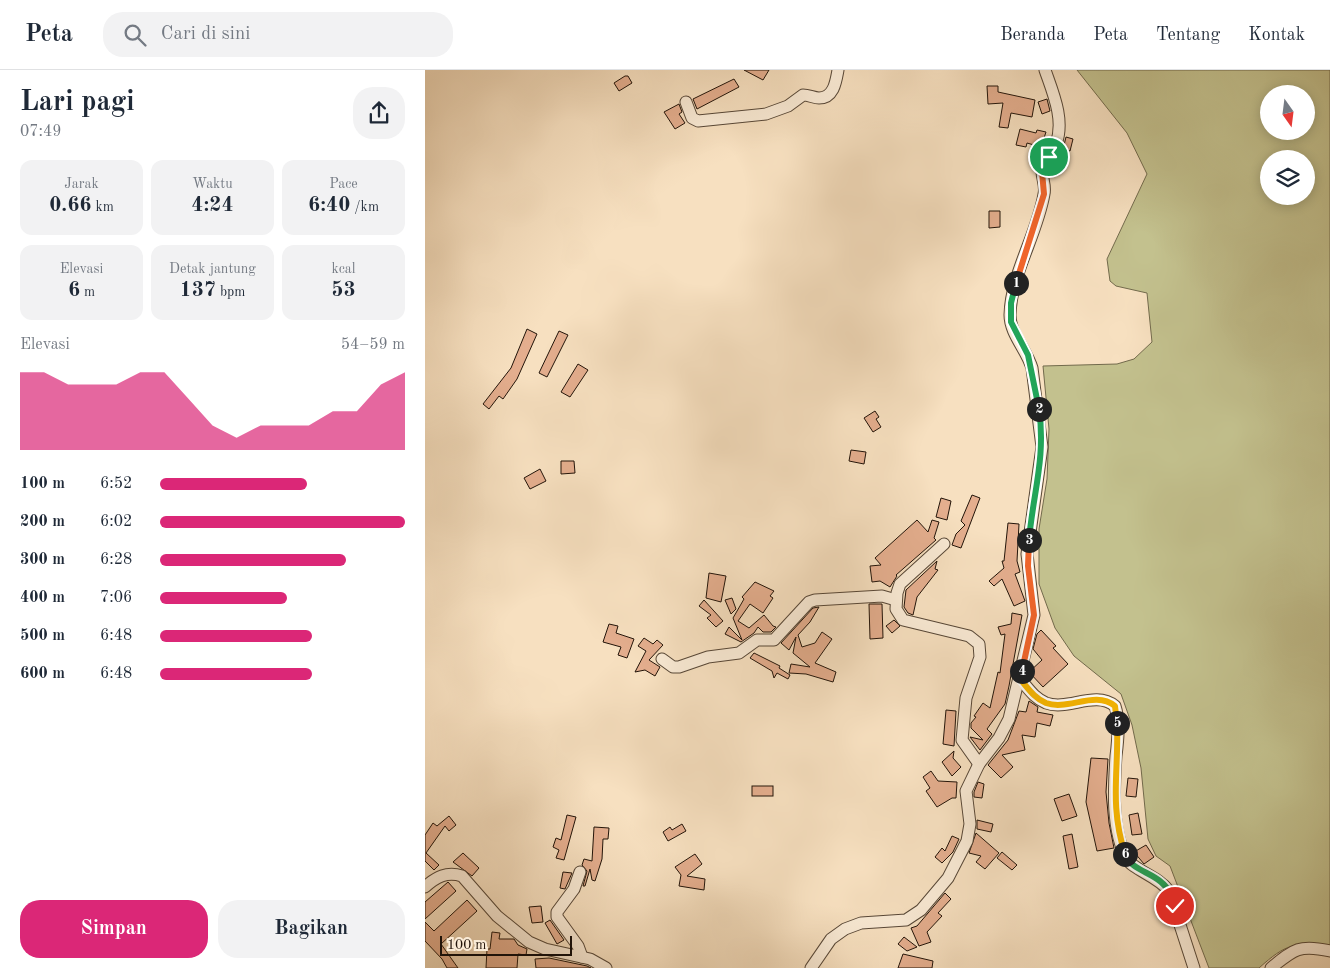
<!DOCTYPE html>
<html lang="id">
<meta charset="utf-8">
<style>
body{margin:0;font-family:"Old Standard TT",serif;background:#f2f2f3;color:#1f2937;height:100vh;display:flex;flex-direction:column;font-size:19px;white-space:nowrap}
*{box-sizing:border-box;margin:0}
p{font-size:16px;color:#747a83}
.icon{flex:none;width:28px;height:28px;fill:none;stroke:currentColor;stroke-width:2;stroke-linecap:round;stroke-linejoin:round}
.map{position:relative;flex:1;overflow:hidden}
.panel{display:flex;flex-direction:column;background:#fff;width:425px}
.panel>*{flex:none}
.needle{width:32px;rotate:166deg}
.buttons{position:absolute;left:835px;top:15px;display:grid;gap:10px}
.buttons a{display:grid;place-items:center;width:55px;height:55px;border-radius:50%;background:#fff;box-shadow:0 2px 12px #0003;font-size:25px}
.scale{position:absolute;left:15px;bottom:12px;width:132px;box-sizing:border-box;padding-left:5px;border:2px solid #221409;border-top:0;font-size:14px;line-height:18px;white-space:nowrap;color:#221409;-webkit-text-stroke:4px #faebd6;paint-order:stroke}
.pin{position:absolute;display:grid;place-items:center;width:42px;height:42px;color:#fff;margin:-21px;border:2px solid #fff;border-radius:50%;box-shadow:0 1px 5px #0007}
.km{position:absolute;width:25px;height:25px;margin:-12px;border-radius:50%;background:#222;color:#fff;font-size:14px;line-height:25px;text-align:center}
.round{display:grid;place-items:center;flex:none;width:52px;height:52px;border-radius:20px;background:#f2f2f3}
.headline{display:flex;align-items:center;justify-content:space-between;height:85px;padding:0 20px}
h1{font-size:28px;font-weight:700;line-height:38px}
.figures{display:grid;grid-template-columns:repeat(3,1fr);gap:8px;height:85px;padding:5px 20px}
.figures div{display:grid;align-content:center;border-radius:12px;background:#f2f2f3;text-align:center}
.figures b{font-size:21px;font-weight:700}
.figures small{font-size:14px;font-weight:400}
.figures p{font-size:14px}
.chart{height:140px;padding:10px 20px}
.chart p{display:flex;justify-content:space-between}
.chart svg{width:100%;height:90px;margin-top:5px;fill:#db2777;opacity:.7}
.primary-button{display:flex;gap:10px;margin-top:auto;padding:10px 20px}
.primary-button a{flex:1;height:58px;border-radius:20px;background:#db2777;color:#fff;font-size:20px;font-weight:700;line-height:58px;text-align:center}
.primary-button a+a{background:#f2f2f3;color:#1f2937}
ul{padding:0 20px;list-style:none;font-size:16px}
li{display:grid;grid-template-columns:80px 60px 1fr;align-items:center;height:38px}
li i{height:12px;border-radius:6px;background:#db2777}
header{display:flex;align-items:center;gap:30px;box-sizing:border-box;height:70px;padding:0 25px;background:#fff;border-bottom:1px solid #e0e1e3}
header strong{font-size:24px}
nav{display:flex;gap:28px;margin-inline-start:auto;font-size:18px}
.search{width:350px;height:45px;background:#f2f2f3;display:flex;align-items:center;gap:12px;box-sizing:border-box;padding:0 18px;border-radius:20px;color:#747a83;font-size:19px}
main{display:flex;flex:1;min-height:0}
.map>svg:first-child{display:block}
.green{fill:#c3c18e;stroke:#726a4c;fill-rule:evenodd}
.building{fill:#e4ae8e;stroke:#221409}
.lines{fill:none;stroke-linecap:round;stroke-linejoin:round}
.minor-casing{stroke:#574737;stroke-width:13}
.minor{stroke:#faebd6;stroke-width:11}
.split-1-casing{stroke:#fff;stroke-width:10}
.split-2-casing{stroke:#fff;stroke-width:10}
.split-3-casing{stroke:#fff;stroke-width:10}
.split-4-casing{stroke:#fff;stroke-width:10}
.split-5-casing{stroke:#fff;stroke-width:10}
.split-6-casing{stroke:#fff;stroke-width:10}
.split-7-casing{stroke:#fff;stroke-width:10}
.split-1{stroke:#f0652b;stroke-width:6}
.split-2{stroke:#22a559;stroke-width:6}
.split-3{stroke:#22a559;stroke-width:6}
.split-4{stroke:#f0652b;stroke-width:6}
.split-5{stroke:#f5b400;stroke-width:6}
.split-6{stroke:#f5b400;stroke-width:6}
.split-7{stroke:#22a559;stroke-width:6}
</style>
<header>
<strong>Peta</strong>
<div class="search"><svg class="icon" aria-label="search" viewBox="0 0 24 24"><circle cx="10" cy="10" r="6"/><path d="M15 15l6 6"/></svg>Cari di sini</div>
<nav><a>Beranda</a><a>Peta</a><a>Tentang</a><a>Kontak</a></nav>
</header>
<main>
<section class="panel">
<div class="headline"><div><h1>Lari pagi</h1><p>07:49</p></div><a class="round"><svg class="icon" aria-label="share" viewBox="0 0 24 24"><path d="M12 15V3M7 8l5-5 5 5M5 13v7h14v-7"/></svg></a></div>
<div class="figures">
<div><p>Jarak</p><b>0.66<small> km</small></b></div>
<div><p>Waktu</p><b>4:24</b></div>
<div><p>Pace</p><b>6:40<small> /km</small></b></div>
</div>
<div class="figures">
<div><p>Elevasi</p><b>6<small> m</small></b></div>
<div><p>Detak jantung</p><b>137<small> bpm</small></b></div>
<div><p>kcal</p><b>53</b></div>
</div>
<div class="chart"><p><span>Elevasi</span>54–59 m</p>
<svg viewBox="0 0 160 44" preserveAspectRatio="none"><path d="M0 44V6L10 6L20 12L30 12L40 12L50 6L60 6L70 19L80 32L90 38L100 32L110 32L120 32L130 25L140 25L150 12L160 6V44z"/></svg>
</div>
<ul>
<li><b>100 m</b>6:52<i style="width:60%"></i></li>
<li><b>200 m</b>6:02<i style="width:100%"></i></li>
<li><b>300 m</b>6:28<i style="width:76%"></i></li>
<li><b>400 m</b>7:06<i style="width:52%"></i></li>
<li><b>500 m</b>6:48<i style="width:62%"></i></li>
<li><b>600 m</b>6:48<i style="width:62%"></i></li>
</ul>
<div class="primary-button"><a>Simpan</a><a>Bagikan</a></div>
</section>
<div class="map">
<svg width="905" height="898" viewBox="0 0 905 898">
<rect width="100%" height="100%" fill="#f7e0c0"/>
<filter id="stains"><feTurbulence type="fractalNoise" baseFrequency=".004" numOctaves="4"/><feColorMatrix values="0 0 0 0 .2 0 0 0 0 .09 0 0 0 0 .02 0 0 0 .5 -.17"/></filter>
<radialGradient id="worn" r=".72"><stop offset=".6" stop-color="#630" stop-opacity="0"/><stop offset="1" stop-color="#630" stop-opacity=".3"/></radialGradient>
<path class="green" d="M 652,0 L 905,0 L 905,876 C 868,873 862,873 834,898 L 784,898 L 745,796 L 731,786 L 723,769 L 716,698 L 707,655 L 696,624 L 649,586 L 630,558 L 614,514 L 614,459 L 622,409 L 624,359 L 618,296 L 692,294 L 709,289 L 727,272 L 722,223 L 691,216 L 685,211 L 682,189 L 722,104 L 702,63 ZM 844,24 L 881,24 L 881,61 L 844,61 ZM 844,89 L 881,89 L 881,126 L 844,126 Z"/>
<g class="building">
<path d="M 319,0 L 344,0 L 338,10 Z"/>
<path d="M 200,6 L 203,6 L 207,13 L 194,21 L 189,13 Z"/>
<path d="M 309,9 L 314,17 L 272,39 L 268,29 Z"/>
<path d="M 562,16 L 573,16 L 573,22 L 610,30 L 607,47 L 586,43 L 583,58 L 574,57 L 578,33 L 563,34 Z"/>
<path d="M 622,29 L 625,41 L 617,44 L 613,32 Z"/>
<path d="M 254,34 L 257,42 L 254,44 L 260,53 L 250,59 L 239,42 Z"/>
<path d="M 595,59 L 611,63 L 612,60 L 621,62 L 616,77 L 602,73 L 601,77 L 591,75 Z"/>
<path d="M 641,67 L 648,69 L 645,81 L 638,79 Z"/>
<path d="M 564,141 L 575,141 L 575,157 L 564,158 Z"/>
<path d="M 102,259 L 112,264 L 92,309 L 78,329 L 74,326 L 64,339 L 58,334 L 86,298 Z"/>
<path d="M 134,261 L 143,265 L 122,307 L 114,303 Z"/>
<path d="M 153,294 L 163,300 L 145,327 L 136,322 Z"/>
<path d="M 450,341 L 454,347 L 451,349 L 456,357 L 448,362 L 439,348 Z"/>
<path d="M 426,380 L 441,382 L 439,394 L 424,391 Z"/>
<path d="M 136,391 L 149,391 L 150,403 L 136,404 Z"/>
<path d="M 115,399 L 121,411 L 105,419 L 99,408 Z"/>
<path d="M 547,425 L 555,428 L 536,478 L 527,475 L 531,464 L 540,455 L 536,451 Z"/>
<path d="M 516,428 L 526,431 L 522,450 L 511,447 Z"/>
<path d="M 492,450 L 503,462 L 507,450 L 514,452 L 509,468 L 511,470 L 471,505 L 472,506 L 465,517 L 455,511 L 447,512 L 445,496 L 456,495 L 450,488 Z"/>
<path d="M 583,453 L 594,454 L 592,491 L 595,502 L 590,504 L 600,531 L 589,536 L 577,509 L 569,516 L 564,511 L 579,498 L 577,491 L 579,491 Z"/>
<path d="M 512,491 L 510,499 L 513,500 L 492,527 L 488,545 L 483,543 L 479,537 L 481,520 Z"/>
<path d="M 284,503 L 301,506 L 296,532 L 281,528 Z"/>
<path d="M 330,512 L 349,521 L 345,526 L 348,528 L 338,543 L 325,534 L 313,551 L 324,558 L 339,545 L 348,556 L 351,557 L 346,562 L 338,562 L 333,557 L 329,563 L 316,572 L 300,564 L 304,557 L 317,570 L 308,548 L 319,529 L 317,527 Z"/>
<path d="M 307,528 L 311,539 L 306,544 L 300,530 Z"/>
<path d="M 279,530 L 298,551 L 291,557 L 282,548 L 286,545 L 274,536 Z"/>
<path d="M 444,534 L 457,534 L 458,568 L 445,569 Z"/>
<path d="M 394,537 L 385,552 L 373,565 L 377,577 L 390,573 L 397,562 L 407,569 L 390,593 L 411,602 L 408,612 L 381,604 L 364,603 L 366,594 L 385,597 L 368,583 L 371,567 L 364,580 L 356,573 L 388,538 Z"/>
<path d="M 587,543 L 597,545 L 584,616 L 580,634 L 562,659 L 567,664 L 555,680 L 545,667 L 558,670 L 546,658 L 546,653 L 551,647 L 549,646 L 558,633 L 565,638 L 573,602 L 575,603 L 580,564 L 576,565 L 573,557 L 586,554 Z"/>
<path d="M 469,550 L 475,556 L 467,563 L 461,556 Z"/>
<path d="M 184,554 L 193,556 L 191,563 L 209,569 L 202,588 L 193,585 L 196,577 L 178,572 Z"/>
<path d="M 616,560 L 631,576 L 628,578 L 643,594 L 618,617 L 604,602 L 617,590 L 608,579 L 612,564 Z"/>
<path d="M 219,568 L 228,574 L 232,570 L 238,575 L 224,590 L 235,597 L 230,606 L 220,600 L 210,602 L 221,581 L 213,576 Z"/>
<path d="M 329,583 L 355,596 L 354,598 L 365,605 L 363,609 L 352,603 L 349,608 L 347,601 L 325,588 Z"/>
<path d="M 604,631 L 613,637 L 612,642 L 628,645 L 625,656 L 612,653 L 610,667 L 597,665 L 600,680 L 577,685 L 588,697 L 576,708 L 563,695 L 583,670 L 594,641 L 601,642 Z"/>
<path d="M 521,640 L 531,641 L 529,676 L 518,674 Z"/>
<path d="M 529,681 L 528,688 L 536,697 L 527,706 L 517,692 Z"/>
<path d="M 666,688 L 683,689 L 681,722 L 684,753 L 689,778 L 672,781 L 661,732 Z"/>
<path d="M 506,701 L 513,711 L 532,712 L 531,728 L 527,728 L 512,737 L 501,721 L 505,718 L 498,707 Z"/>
<path d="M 703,708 L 713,709 L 711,727 L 701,726 Z"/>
<path d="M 553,712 L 559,714 L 557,728 L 549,727 L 549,722 Z"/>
<rect x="327" y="716" width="21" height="10"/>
<path d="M 644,724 L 652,746 L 637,751 L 629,729 Z"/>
<path d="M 713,743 L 717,764 L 707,765 L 704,745 Z"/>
<path d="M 142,745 L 151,747 L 139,790 L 131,788 L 134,780 L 128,777 L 131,768 L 136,770 Z"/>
<path d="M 24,746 L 31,755 L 24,761 L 20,756 L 1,783 L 14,795 L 9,800 L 0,791 L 0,765 L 8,753 L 12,756 Z"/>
<path d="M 552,750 L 568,754 L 566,762 L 552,759 Z"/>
<path d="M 257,754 L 261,761 L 243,771 L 238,762 L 245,757 L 247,760 Z"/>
<path d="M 169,757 L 184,758 L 183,769 L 178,769 L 177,789 L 170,811 L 167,810 L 165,799 L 160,816 L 158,816 L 162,801 L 157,795 L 159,789 L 167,791 Z"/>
<path d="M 551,763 L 574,783 L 560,799 L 551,792 L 556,786 L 544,783 Z"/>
<path d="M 647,764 L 653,797 L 644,799 L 638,766 Z"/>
<path d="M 527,766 L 534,769 L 528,782 L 517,793 L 510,787 L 517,778 L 520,781 Z"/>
<path d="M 721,775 L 729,787 L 719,794 L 709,782 Z"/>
<path d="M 577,782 L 592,795 L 587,800 L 572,788 Z"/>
<path d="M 38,783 L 54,798 L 47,806 L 28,792 Z"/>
<path d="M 270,784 L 277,794 L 262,806 L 280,809 L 279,820 L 254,816 L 256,805 L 250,797 Z"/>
<path d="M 138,802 L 147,803 L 140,819 L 135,818 Z"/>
<path d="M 23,812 L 31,821 L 0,849 L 0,832 Z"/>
<path d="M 520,823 L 526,829 L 513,843 L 517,846 L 502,862 L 506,872 L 494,876 L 486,858 L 492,856 Z"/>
<path d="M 42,830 L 52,841 L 16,874 L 33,898 L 22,898 L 17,889 L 0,871 L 0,852 L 9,861 Z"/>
<path d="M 116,836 L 118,852 L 107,853 L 104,837 Z"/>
<path d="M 125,850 L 139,870 L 132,874 L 120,853 Z"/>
<path d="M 67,862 L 75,863 L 74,869 L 89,869 L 93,875 L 102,879 L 101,885 L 93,884 L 92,898 L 61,898 L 62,879 L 65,879 Z"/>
<path d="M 479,867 L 492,877 L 482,881 L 473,874 Z"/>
<path d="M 478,884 L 508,891 L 507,898 L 473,898 Z"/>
<path d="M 124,888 L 162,896 L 166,898 L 111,898 L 110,889 Z"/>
</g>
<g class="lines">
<g class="minor-casing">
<g id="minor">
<path d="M 261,32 L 267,48 L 273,51 L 341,44 L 363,36 L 378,25 C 384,25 389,28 394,28 C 409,28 411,11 413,0"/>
<path d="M 519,474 L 475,514 L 472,523 L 471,539 L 478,550 L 544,566 L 554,574 L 555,587 L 541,628 L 537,670 L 554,694"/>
<path d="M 237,589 L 248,597 L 254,597 L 283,587 L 314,583 L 332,570 L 349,570 L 384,532 L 390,530 L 457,526 L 471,530"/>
<path d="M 595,609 C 603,618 609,628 621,633 C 643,641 670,620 690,636 C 695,651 693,670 691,686 C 689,717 686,760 702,789 C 708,800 733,806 744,821 L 769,898"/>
<path d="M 155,802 L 149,819 L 132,842 L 132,847 L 153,876 L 157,887"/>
<path d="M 0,817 C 11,807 22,801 37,806 L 72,846 L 104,872 L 120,879 L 165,889 L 181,898"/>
<path d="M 386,898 L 406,869 L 420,859 L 436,853 L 481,850 L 496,840 L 523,808 L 542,771 L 545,754 L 541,721 L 554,694 L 574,668 L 584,649 L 609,545 L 602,484 L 617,377 L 607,298 C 602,280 585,264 585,245 C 586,204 612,165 619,124 C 621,116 617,109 617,101 C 619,91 628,83 631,74 C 640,50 628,23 620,0"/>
<path d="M 846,898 C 869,879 875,874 905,881"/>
</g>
</g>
<use href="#minor" class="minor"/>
</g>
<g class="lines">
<g class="split-1-casing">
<path id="split-1" d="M 591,213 L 619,124 L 617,102 L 624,87"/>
</g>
<g class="split-2-casing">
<path id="split-2" d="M 591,213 L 586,233 L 586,252 L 603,285 L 614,339"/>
</g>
<g class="split-3-casing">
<path id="split-3" d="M 604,470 C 608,423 621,388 614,339"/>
</g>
<g class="split-4-casing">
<path id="split-4" d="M 597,601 L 609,545 L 603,496 L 604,470"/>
</g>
<g class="split-5-casing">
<path id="split-5" d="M 597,601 L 595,609 C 603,618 609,628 621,633 C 643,641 670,620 690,636 L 692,653"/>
</g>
<g class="split-6-casing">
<path id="split-6" d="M 692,653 C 694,701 684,734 700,784"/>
</g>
<g class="split-7-casing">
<path id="split-7" d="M 700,784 C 705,799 725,802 736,812 C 744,818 747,828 750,836"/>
</g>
<use href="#split-1" class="split-1"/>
<use href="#split-2" class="split-2"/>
<use href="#split-3" class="split-3"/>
<use href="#split-4" class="split-4"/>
<use href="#split-5" class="split-5"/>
<use href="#split-6" class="split-6"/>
<use href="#split-7" class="split-7"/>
</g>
<rect width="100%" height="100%" filter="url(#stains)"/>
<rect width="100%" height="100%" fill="url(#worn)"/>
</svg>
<div class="buttons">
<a><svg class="needle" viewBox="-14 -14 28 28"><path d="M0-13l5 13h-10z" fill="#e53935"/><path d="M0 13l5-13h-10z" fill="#747a83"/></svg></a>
<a><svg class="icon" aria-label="layers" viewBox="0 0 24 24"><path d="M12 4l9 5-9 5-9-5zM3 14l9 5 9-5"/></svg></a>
</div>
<div class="scale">100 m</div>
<div class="pin" style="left:624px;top:87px;background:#1e9e55"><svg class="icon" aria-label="arrive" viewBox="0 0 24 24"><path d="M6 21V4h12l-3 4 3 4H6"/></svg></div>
<div class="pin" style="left:750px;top:836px;background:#d93025"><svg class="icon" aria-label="check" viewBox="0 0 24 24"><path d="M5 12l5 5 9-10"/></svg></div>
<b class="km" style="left:591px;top:213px">1</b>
<b class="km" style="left:614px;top:339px">2</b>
<b class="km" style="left:604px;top:470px">3</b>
<b class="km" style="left:597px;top:601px">4</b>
<b class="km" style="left:692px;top:653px">5</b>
<b class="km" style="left:700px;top:784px">6</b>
</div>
</main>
